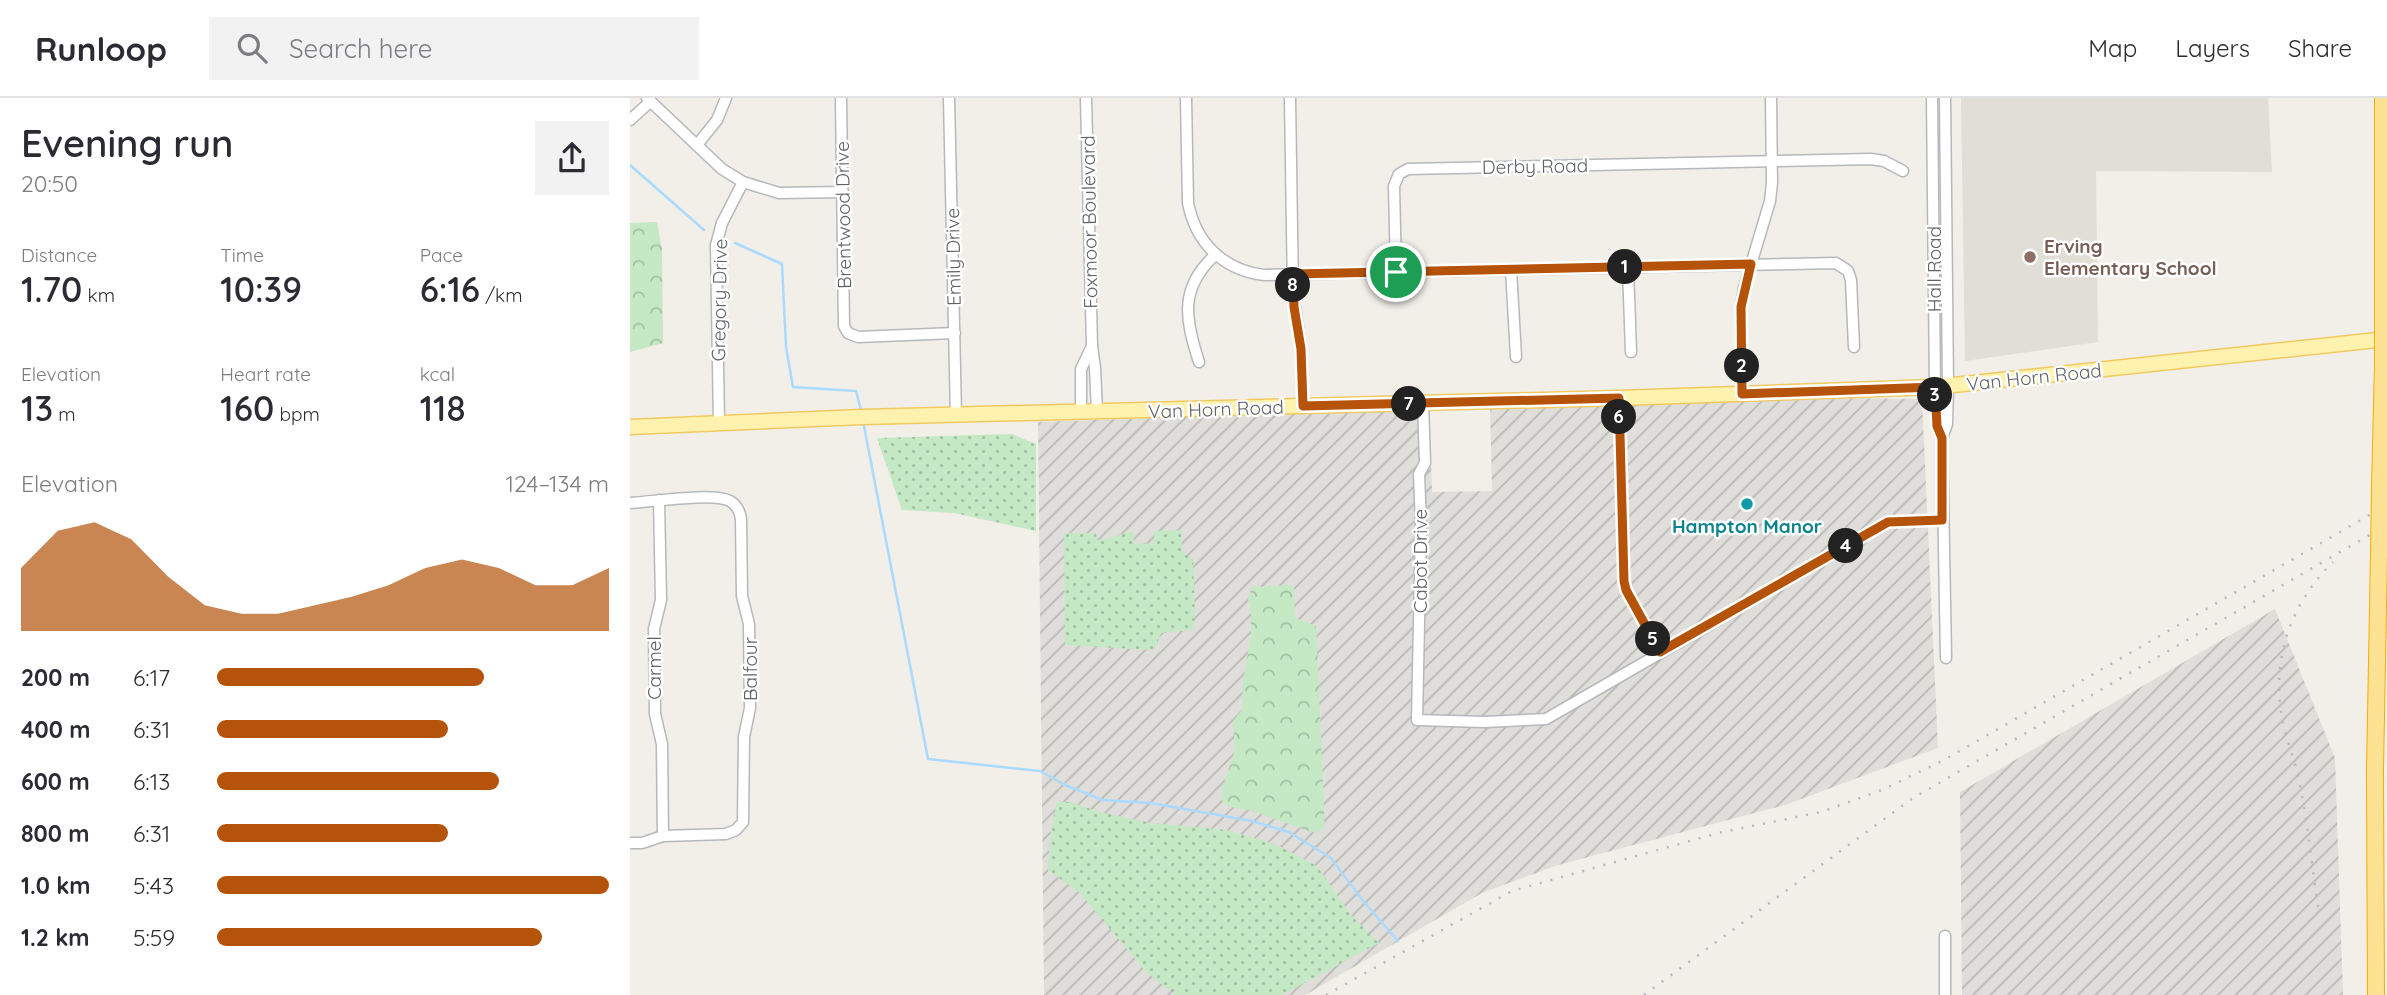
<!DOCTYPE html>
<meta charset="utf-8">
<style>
body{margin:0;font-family:Quicksand,sans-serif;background:#f2f2f3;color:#2b2b33;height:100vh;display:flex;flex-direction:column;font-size:26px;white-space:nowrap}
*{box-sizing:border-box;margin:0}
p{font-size:23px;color:#7c7c81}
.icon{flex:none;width:38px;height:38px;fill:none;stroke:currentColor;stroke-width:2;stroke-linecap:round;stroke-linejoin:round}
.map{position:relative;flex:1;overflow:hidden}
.side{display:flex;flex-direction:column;background:#fff;width:630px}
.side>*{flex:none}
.pin{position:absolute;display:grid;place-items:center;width:60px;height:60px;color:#fff;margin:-30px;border:4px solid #fff;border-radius:50%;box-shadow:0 2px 7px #0007}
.km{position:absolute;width:35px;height:35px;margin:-18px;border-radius:50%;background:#222;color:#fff;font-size:19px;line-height:35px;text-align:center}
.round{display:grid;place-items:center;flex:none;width:74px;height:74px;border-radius:0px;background:#f2f2f3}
.headline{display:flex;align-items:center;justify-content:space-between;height:119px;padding:0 21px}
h1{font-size:38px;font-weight:600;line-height:52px}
.stats{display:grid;grid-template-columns:repeat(3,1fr);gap:10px;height:119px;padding:7px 21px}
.stats div{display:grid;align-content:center}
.stats b{font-size:35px;font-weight:600}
.stats small{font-size:19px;font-weight:400}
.stats p{font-size:19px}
.chart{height:196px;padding:14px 21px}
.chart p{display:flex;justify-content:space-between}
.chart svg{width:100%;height:126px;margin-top:7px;fill:#b45309;opacity:.7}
ul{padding:0 21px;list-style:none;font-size:23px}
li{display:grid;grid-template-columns:112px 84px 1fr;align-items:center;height:52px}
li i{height:18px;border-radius:9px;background:#b45309}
header{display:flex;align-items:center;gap:42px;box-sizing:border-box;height:98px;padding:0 35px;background:#fff;border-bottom:2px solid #e1e1e2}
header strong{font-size:33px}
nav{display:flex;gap:38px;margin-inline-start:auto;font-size:24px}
.search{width:490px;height:63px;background:#f2f2f3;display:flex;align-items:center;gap:18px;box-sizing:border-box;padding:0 24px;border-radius:0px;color:#7c7c81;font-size:26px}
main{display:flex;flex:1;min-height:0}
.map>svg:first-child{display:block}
.industrial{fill:url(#industrial-furrows)}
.education{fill:#e1ded6}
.grass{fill:url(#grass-dots)}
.forest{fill:url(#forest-crowns)}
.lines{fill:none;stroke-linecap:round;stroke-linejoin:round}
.stream{stroke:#aadaff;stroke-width:2.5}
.minor-casing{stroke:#b5b8bc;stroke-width:13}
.major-casing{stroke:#f2c960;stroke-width:17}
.highway-casing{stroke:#f9ab00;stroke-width:18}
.minor{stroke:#fff;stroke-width:10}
.major{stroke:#fff2af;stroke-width:14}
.highway{stroke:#fde293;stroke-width:16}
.rail{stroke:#b6b7b8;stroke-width:2.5;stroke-dasharray:2 9;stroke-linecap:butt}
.highway-bridge-casing{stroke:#f9ab00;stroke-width:18;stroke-linecap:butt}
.highway-bridge{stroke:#fde293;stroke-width:16}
.route-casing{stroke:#fff;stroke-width:14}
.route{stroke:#b45309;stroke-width:9}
.education-dot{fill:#8d6e63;stroke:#fff;stroke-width:2.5}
.culture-dot{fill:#0f9aa8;stroke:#fff;stroke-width:2.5}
.labels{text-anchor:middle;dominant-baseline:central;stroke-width:5;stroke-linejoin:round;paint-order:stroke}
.street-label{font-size:19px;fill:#5f6368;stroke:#fff}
.education-label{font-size:19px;font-weight:bold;fill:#785e54;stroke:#fff;text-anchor:start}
.culture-label{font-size:19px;font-weight:bold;fill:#0d838f;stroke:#fff}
</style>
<header>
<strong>Runloop</strong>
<div class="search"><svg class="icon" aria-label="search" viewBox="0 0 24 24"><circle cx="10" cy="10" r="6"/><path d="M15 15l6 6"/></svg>Search here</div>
<nav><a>Map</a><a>Layers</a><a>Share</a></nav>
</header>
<main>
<section class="side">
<div class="headline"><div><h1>Evening run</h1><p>20:50</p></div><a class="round"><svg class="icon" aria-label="share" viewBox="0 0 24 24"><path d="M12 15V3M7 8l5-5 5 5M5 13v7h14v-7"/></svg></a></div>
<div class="stats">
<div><p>Distance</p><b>1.70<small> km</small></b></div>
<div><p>Time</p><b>10:39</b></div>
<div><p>Pace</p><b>6:16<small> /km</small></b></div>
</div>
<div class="stats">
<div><p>Elevation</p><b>13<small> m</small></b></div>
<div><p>Heart rate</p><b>160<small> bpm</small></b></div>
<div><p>kcal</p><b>118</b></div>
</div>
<div class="chart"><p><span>Elevation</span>124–134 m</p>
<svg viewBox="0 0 160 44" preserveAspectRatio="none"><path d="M0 44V22L10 9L20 6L30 12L40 25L50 35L60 38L70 38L80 35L90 32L100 28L110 22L120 19L130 22L140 28L150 28L160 22V44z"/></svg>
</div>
<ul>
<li><b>200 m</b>6:17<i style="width:68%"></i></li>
<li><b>400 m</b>6:31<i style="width:59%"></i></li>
<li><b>600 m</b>6:13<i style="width:72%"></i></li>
<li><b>800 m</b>6:31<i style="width:59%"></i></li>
<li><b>1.0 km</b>5:43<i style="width:100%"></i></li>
<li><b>1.2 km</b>5:59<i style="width:83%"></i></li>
</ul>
</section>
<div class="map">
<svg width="1757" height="897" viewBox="0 0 1757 897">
<defs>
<pattern id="industrial-furrows" width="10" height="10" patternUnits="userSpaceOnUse" patternTransform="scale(1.75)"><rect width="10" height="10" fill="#e0deda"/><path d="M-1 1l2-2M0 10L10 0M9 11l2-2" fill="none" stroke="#b9b8b5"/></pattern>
<pattern id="grass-dots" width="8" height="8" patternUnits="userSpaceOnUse" patternTransform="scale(1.75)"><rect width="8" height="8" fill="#c5e8c5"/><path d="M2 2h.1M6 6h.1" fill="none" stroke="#a3c0a4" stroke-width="1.8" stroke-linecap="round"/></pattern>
<pattern id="forest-crowns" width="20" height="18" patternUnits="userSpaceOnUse" patternTransform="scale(1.75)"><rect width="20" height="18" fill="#c5e8c5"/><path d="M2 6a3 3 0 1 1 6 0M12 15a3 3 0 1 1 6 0" fill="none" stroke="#a3c0a4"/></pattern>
</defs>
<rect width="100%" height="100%" fill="#f1efe8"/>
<g class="industrial">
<path d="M 1196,300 L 1292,301 L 1308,650 L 1155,707 L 928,767 L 852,795 L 675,897 L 414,897 L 408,324 L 799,310 L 802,394 L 862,393 L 860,309 Z"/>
<path d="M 1645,511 L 1705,660 L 1713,897 L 1332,897 L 1330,694 Z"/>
</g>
<path class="education" d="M 1331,0 L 1638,0 L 1642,74 L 1466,73 L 1468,244 L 1335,263 Z"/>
<g class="grass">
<path d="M 382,336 L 406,346 L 406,433 L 324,415 L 272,412 L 247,340 Z"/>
<path d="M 552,432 L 552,453 L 563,461 L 565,517 L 563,532 L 531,535 L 525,551 L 521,552 L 435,547 L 434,435 L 466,435 L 467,442 C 481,442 490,434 503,434 L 504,446 L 524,445 L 524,433 Z"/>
<path d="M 427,704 L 441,704 L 466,713 L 521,725 L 597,732 L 645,746 L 687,768 L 720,816 L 749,845 L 652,897 L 546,897 L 517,875 L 450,795 L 418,772 L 420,737 Z"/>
</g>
<g class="forest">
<path d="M 27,124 L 32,151 L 33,245 L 0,254 L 0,125 Z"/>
<path d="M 658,487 L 664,489 L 665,520 L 686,528 L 694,708 L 694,730 L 685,735 L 619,712 L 602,709 L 592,703 L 592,691 L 605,652 L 603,623 L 612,612 L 613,584 L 621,537 L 621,514 L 618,500 L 622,489 Z"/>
</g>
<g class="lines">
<g class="stream">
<path d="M 0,67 L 74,132"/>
<path d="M 105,145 L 152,166 L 156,249 L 163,289 L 226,293 L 231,312"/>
<path d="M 233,323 L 298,661 L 410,673 L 435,687 L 473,702 L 521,705 L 622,723 L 659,734 L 701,760 L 733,803 L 768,843"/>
</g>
<g class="minor-casing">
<g id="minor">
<path d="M 17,0 L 92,71 L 113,84 L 149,95 L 213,94"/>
<path d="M 211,0 L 214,228 L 218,235 L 228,239 L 325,235"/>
<path d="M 319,0 L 326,318"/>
<path d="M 456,0 L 462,248 L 465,270 L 467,314"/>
<path d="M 556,0 L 558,105 C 566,145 593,172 634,177 L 1206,165 L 1218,173 L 1221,182 L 1224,249"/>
<path d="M 660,0 L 663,195 L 671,251 L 673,308"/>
<path d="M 1302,0 L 1305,289 L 1307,328 L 1312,340"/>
<path d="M 1315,0 L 1318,288 L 1317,326 L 1312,340 L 1316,560"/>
<path d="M 0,22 L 20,4"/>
<path d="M 67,47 L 87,22 L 96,0"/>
<path d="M 998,169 L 1001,254"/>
<path d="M 881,171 L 886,259"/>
<path d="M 766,174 L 764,88 L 769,76 L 778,71 L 1241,61 L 1254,63 L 1273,73"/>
<path d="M 569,264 C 555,221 549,190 585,157"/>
<path d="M 1112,296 L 1111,209 L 1114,190 L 1140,103 L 1142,85 L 1141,0"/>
<path d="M 989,300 L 994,483 L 996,492 L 1030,554"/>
<path d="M 793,305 L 795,365 L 789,376 L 791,427 L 787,622 L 855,624 L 916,621 L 1258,424 L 1312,422"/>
<path d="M 451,314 L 451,271 L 462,248"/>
<path d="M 89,324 L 86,147 L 92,125 L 113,84"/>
<path d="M 29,402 L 31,502 L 24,531 L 25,616 L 32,646 L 33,738"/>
<path d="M 0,405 C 23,404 81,394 100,403 C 107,407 110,414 111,421 L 112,498 L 119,526 L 120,610 L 114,639 L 113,724 L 106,732 L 96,736 L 33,738 L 12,745 L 0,745"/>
<path d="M 1315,838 L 1315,897"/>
</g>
</g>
<g class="major-casing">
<path id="major" d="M 0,329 L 232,319 L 989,300 L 1305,289 L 1757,241"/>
</g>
<g class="highway-casing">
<g id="highway">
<path d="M 1753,210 L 1753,0"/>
<path d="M 1750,389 L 1753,266"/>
<path d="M 1746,897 L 1745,672 L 1749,456"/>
</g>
</g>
<use href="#minor" class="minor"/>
<use href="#major" class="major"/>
<use href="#highway" class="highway"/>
<g class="rail">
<path d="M 1688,809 C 1682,768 1678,727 1670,687 C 1666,664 1656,642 1652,620 C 1641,561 1661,505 1703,464"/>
<path d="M 696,897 L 882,793 L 1088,735 L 1191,714 L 1252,692 L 1314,662 L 1757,407"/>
<path d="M 1014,897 L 1283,700 L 1757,427"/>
</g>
<g class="highway-bridge-casing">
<g id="highway-bridge">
<path d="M 1753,266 L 1753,210"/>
<path d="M 1749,456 L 1750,389"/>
</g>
</g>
<use href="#highway-bridge" class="highway-bridge"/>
</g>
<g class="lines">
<g class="route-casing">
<path id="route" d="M 1121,166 L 1111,209 L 1112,296 L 1305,289 L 1307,328 L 1312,340 L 1312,422 L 1258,424 L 1030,554 L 996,492 L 994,483 L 989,300 L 673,308 L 671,251 L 664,209 L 663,176 Z"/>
</g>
<use href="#route" class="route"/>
</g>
<circle class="education-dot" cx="1400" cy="159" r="7"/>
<circle class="culture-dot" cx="1117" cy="406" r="7"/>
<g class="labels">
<g class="street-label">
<text transform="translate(905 68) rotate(-1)">Derby Road</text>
<text transform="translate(213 117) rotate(-91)">Brentwood Drive</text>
<text transform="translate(459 124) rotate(-91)">Foxmoor Boulevard</text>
<text transform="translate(323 159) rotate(-91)">Emily Drive</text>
<text transform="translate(1304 171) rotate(-90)">Hall Road</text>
<text transform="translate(89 202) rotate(-89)">Gregory Drive</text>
<text transform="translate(1404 279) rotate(-6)">Van Horn Road</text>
<text transform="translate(586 311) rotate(-2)">Van Horn Road</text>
<text transform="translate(790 463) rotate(-90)">Cabot Drive</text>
<text transform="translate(24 570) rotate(-90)">Carmel</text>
<text transform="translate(120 571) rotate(-90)">Balfour</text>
</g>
<g class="education-label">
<text x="1414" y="148">Erving<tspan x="1414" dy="22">Elementary School</tspan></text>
</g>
<g class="culture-label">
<text x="1117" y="428">Hampton Manor</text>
</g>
</g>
</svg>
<div class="pin" style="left:766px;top:174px;background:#1e9e55"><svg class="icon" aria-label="arrive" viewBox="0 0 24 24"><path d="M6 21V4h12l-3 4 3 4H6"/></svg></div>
<b class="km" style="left:995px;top:169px">1</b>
<b class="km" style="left:1112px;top:268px">2</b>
<b class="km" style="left:1305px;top:297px">3</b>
<b class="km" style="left:1216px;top:448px">4</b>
<b class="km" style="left:1023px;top:541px">5</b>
<b class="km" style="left:989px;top:319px">6</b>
<b class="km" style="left:779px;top:306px">7</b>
<b class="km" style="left:663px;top:187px">8</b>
</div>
</main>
